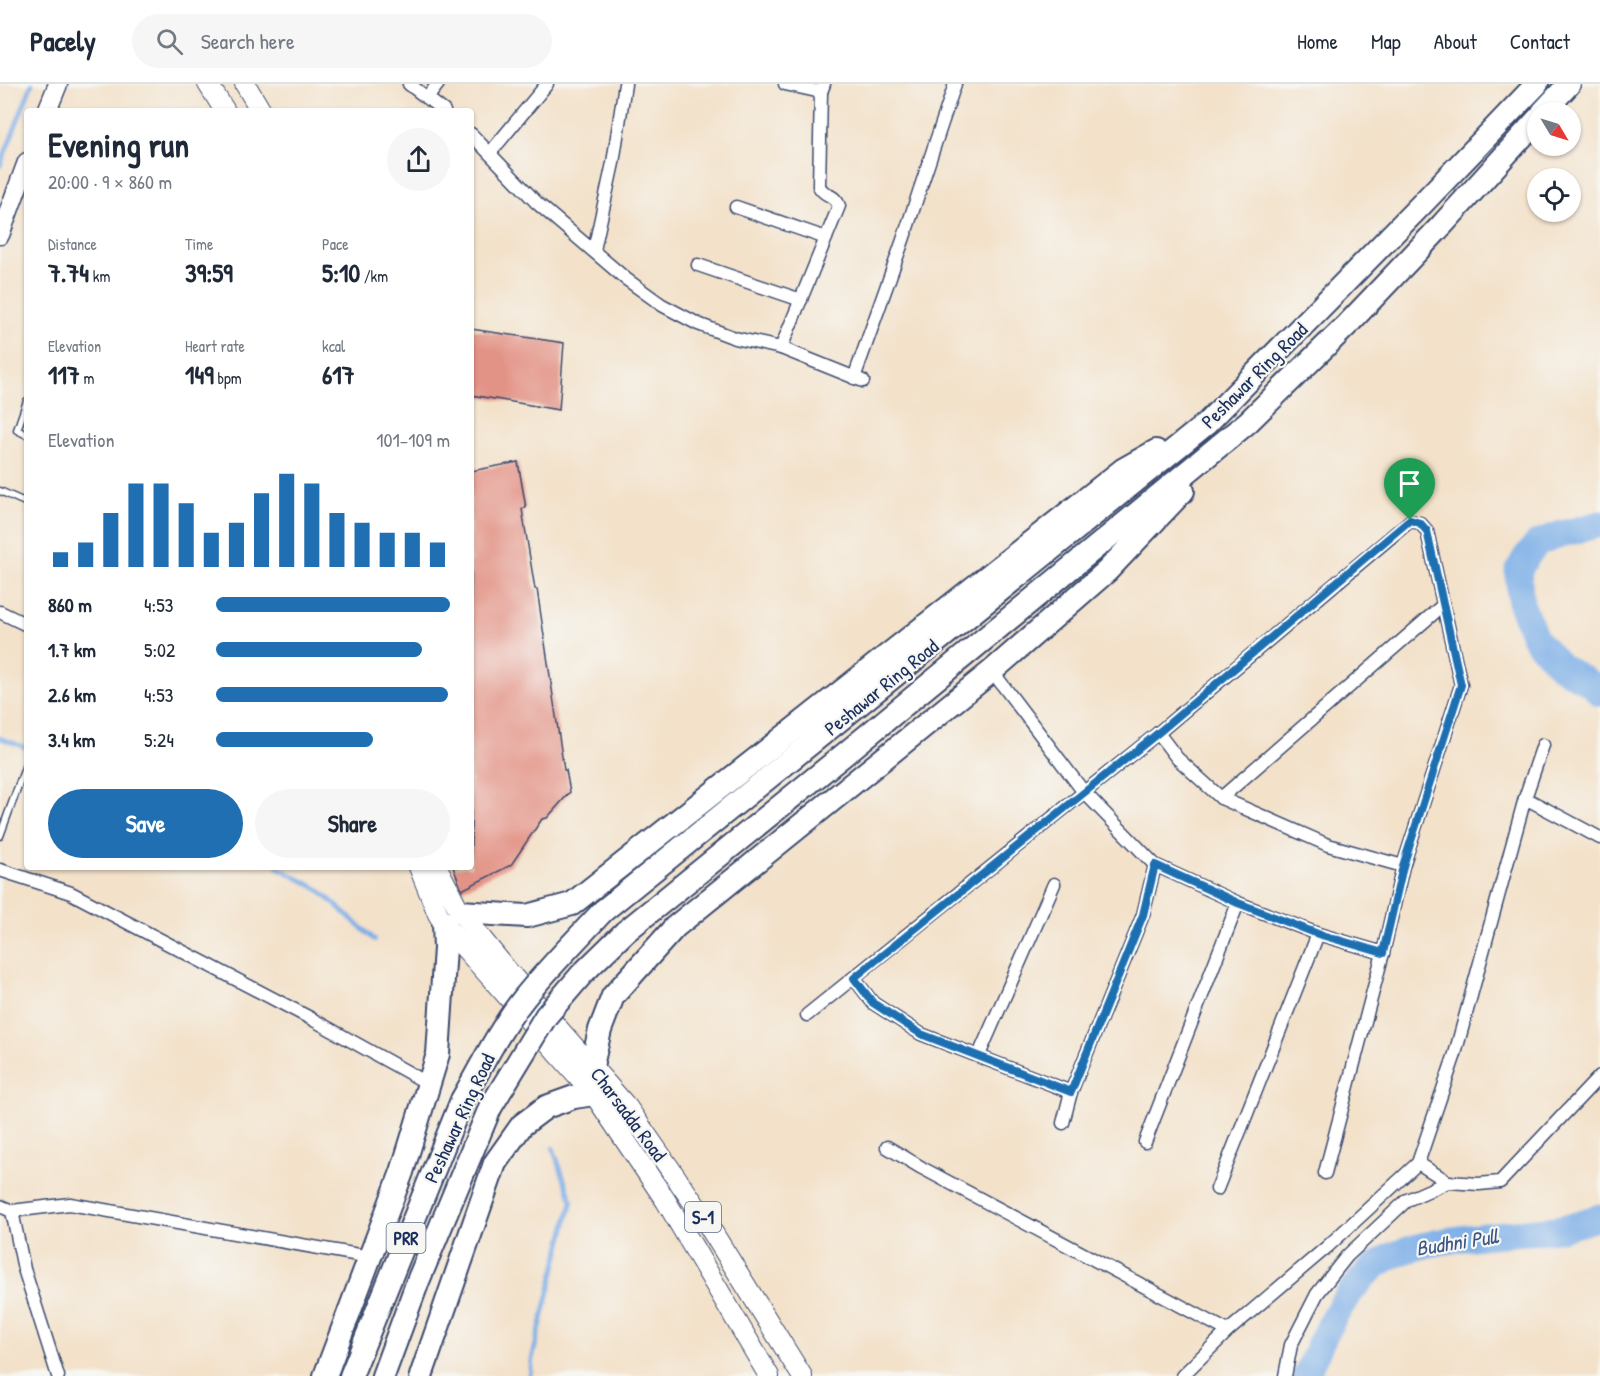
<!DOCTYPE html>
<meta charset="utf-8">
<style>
body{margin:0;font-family:"Patrick Hand",sans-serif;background:#f6f6f7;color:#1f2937;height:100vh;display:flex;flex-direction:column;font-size:22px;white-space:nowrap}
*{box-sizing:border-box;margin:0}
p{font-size:20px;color:#747a83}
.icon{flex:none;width:33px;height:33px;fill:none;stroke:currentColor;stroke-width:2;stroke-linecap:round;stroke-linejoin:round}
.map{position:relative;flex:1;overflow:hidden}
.details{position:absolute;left:24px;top:24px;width:450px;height:762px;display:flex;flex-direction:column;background:#fff;border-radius:6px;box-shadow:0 2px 4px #0004}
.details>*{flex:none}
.needle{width:39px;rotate:128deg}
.controls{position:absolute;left:1527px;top:18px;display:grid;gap:12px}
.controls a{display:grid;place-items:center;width:54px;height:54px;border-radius:50%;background:#fff;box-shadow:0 2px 4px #0004;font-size:30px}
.pin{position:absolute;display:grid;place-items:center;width:51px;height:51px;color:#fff;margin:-62px -26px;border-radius:50% 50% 50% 0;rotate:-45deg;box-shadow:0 0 6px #0007}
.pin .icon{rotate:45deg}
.round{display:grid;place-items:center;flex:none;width:63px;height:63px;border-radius:32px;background:#f6f6f7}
.overview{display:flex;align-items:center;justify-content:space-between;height:102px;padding:0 24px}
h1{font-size:33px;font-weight:800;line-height:45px}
.figures{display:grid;grid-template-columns:repeat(3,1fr);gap:9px;height:102px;padding:6px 24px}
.figures div{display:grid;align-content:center}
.figures b{font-size:26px;font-weight:800}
.figures small{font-size:16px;font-weight:400}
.figures p{font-size:16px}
.chart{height:168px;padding:12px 24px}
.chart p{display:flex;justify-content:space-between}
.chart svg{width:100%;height:108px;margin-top:6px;stroke:#1f6fb2;stroke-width:6}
.primary-button{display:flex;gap:12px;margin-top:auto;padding:12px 24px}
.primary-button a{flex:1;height:69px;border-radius:36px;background:#1f6fb2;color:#fff;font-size:24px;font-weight:800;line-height:69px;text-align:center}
.primary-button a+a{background:#f6f6f7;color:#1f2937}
ul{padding:0 24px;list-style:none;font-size:20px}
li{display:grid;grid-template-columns:96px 72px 1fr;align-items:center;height:45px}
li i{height:15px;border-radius:8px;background:#1f6fb2}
header{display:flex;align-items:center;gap:36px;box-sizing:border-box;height:84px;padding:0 30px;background:#fff;border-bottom:2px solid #e0e1e3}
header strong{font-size:28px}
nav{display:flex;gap:33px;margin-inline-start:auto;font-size:21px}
.search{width:420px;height:54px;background:#f6f6f7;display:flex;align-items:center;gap:15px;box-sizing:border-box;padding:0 21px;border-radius:33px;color:#747a83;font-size:22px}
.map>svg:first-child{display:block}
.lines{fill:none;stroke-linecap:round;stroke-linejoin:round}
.stream{stroke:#7baee7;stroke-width:4.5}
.river{stroke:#7baee7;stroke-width:27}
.building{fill:#e39386}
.lane-casing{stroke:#3b4a6e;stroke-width:9}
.street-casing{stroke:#3b4a6e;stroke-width:15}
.secondary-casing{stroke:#3b4a6e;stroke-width:21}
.primary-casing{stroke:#3b4a6e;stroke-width:22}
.highway-casing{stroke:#3b4a6e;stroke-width:26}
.lane{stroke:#fff;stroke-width:6}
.street{stroke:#fff;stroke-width:12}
.secondary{stroke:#fff;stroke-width:18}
.primary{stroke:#fff;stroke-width:20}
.highway{stroke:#fff;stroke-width:22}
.highway-bridge-casing{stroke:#3b4a6e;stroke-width:26;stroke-linecap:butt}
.highway-bridge{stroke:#fff;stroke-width:22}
.route-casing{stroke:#fff;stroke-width:12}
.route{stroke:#1f6fb2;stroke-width:8}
.labels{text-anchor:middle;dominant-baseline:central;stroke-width:4.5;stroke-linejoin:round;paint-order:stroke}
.shield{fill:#f6f6f2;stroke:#5d6b8a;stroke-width:1.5}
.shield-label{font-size:18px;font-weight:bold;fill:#1b2f5e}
.street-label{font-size:20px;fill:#1b2f5e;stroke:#f6f6f2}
.water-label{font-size:21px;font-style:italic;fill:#385587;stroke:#f6f6f2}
</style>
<header>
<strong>Pacely</strong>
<div class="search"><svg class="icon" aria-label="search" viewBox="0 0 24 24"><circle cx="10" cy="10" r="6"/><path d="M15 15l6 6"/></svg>Search here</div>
<nav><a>Home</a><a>Map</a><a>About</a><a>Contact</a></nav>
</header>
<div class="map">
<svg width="1600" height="1292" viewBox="0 0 1600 1292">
<rect width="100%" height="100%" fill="#f6f6f2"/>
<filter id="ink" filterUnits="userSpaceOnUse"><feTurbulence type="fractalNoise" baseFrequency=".0167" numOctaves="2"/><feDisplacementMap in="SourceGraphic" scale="12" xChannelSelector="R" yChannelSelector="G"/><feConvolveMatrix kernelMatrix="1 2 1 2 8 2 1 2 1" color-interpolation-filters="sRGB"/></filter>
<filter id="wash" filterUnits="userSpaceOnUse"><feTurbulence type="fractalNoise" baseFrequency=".008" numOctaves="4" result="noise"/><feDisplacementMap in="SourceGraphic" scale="24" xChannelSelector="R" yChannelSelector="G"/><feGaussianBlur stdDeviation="1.35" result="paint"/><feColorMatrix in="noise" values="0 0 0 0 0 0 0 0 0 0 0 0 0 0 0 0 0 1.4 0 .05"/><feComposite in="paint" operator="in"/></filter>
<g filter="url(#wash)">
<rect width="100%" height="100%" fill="#f3e1c9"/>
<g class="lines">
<g class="stream">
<path d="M 0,82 L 32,0"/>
<path d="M 0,654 L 27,664"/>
<path d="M 277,783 L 318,805 L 375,856"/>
<path d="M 530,1292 L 532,1275 L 572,1117 L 553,1064"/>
</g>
<g class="river">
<path d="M 1600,440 L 1562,450 L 1538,459 L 1526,473 L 1518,487 L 1521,520 L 1536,556 L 1560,582 L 1591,600 L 1600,609"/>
<path d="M 1306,1292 C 1322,1253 1341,1212 1373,1184 C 1409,1152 1508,1151 1556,1145 C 1570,1143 1586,1137 1600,1133"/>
</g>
</g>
<g id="blocks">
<g class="building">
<path d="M 471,245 L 564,259 L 559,326 L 471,311 Z"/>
<path d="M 518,378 L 526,424 L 522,425 L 535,505 L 537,505 L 564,686 L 566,686 L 570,708 L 547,734 L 542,735 L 511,781 L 462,806 L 453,783 L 471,783 L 471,387 Z"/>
</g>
</g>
</g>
<g filter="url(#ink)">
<use href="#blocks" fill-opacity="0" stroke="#3b4a6e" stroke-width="1.5"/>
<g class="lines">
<g class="lane-casing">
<g id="lane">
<path d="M 27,317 L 17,346 L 27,351"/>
<path d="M 0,407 L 27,419"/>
<path d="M 0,752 L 27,678"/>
</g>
</g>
<g class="street-casing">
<g id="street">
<path d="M 409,0 L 444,27"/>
<path d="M 785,0 L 821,8"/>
<path d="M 427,14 L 438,0"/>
<path d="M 471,50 L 537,119 L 626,195 L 662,221 L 698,240 L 735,254 L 781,264 L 863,297"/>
<path d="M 490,69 L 547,0"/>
<path d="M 736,123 L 826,154"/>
<path d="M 594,166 L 613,79 L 625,0"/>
<path d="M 698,181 L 801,216"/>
<path d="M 781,264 L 839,122 C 834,109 824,113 819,102 L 821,8 L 824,0"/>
<path d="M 854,294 L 903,156 L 955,0"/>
<path d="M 0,528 L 27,541"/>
<path d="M 992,587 L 1083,707 L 1155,781 L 1238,819 L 1318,850 L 1383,869"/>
<path d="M 1158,649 L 1410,437 L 1420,439 L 1427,447 L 1461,601 L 1403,782 L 1383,869 L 1325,1089"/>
<path d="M 1221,714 L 1442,522"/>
<path d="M 1525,714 L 1543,661"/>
<path d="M 0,786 L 71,809 L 310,934 L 429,1000"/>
<path d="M 854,894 L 873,919 L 921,950 L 1071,1008"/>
<path d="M 807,931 L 1158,649 L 1177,674 L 1221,714 L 1328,761 L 1403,782"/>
<path d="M 979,971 L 1054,800"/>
<path d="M 1063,1039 L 1071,1008 L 1143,831 L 1155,781"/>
<path d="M 1145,1058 L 1238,819"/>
<path d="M 887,1063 L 922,1084 L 1228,1247"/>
<path d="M 1418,1079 L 1448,1098"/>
<path d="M 1217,1105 L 1318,850"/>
<path d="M 0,1122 L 12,1127 L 70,1120 L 370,1173"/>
<path d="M 12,1127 L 24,1185 L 58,1292"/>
<path d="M 1182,1292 L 1228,1247 L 1327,1163 L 1418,1079 L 1455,970 L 1525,714 L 1600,754"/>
<path d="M 1285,1292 L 1291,1261 L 1317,1210 L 1347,1172 L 1407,1116 L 1448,1098 L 1479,1100 L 1500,1098 L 1600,992"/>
</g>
</g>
<g class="secondary-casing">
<g id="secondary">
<path d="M 47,27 L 58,0"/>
<path d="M 0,151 L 27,78"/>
</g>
</g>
<g class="primary-casing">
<g id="primary">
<path d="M 208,0 L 225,27"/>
<path d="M 245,0 L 261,27"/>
<path d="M 419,783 L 438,830 L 447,844 L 594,1010 L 666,1117 L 769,1292"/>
<path d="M 437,783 L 460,828 L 506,885 L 627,1023 L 700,1128 L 802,1292"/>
</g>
</g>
<g class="highway-casing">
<g id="highway">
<path d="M 1543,28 L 1569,0"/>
<path d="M 603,827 L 1206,340 L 1420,122 L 1537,0"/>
<path d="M 460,828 L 527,832 L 572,820 L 1124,385 L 1156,367"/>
<path d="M 625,848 L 846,669 L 1248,338 L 1347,241 L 1442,141 L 1538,35"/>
<path d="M 592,982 L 600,946 L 613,912 L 675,843 L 992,587 L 1107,487 L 1183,407"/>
<path d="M 325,1292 L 402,1088 L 438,970 L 445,864 L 444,839"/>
<path d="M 351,1292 L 462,1016"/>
<path d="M 383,1292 L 418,1197 L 490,1024"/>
<path d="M 421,1292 L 495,1079 L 522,1041 L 546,1023 L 574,1013 L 594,1010"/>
</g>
</g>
<use href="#lane" class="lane"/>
<use href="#street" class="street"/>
<use href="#secondary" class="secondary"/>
<use href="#primary" class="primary"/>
<use href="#highway" class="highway"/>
<g class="highway-bridge-casing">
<g id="highway-bridge">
<path d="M 462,1016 C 482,981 500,944 525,913 C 549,883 577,855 603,827"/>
<path d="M 490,1024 L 546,932 L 582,890 L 625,848"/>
</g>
</g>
<use href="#highway-bridge" class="highway-bridge"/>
</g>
</g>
<g class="lines" filter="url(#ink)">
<g class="route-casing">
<path id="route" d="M 1410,436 L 1420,439 L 1427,447 L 1461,601 L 1403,782 L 1383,869 L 1318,850 L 1238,819 L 1155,781 L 1143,831 L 1071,1008 L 921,950 L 873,919 L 854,894 L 1158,649 Z"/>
</g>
<use href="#route" class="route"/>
</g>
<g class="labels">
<g class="shield">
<rect x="685" y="1118" width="36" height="30" rx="4.5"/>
<rect x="386.5" y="1139" width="39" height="30" rx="4.5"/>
</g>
<g class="shield-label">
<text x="703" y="1133">S-1</text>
<text x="406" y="1154">PRR</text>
</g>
<g class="street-label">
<text transform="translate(1254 291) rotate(-45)">Peshawar Ring Road</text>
<text transform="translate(881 603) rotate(-39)">Peshawar Ring Road</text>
<text transform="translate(629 1030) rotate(53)">Charsadda Road</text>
<text transform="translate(459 1034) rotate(-65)">Peshawar Ring Road</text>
</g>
<g class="water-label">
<text transform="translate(1457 1158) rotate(-9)">Budhni Pull</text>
</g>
</g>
</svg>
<div class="controls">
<a><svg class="needle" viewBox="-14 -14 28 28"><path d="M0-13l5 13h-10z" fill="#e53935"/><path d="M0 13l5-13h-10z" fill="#747a83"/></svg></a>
<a><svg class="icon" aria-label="locate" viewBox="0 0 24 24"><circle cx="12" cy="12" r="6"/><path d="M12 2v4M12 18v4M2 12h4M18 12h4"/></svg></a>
</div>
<div class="pin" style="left:1410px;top:436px;background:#1e9e55"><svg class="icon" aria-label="arrive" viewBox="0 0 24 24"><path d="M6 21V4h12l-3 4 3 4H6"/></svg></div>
<section class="details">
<div class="overview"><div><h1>Evening run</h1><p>20:00 · 9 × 860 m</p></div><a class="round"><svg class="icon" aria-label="share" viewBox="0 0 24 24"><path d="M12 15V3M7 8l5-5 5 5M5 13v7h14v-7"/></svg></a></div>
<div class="figures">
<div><p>Distance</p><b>7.74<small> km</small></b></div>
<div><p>Time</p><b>39:59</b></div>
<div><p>Pace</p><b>5:10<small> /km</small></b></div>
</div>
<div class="figures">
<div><p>Elevation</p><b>117<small> m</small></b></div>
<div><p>Heart rate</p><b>149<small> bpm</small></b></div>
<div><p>kcal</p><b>617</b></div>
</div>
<div class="chart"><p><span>Elevation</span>101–109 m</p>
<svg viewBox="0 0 160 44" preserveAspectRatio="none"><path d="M5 44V38M15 44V34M25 44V22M35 44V10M45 44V10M55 44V18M65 44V30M75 44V26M85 44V14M95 44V6M105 44V10M115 44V22M125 44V26M135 44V30M145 44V30M155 44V34"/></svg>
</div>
<ul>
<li><b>860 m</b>4:53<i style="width:100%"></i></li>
<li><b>1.7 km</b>5:02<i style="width:88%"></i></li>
<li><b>2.6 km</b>4:53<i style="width:99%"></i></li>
<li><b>3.4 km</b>5:24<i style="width:67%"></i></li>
</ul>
<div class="primary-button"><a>Save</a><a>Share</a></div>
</section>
</div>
